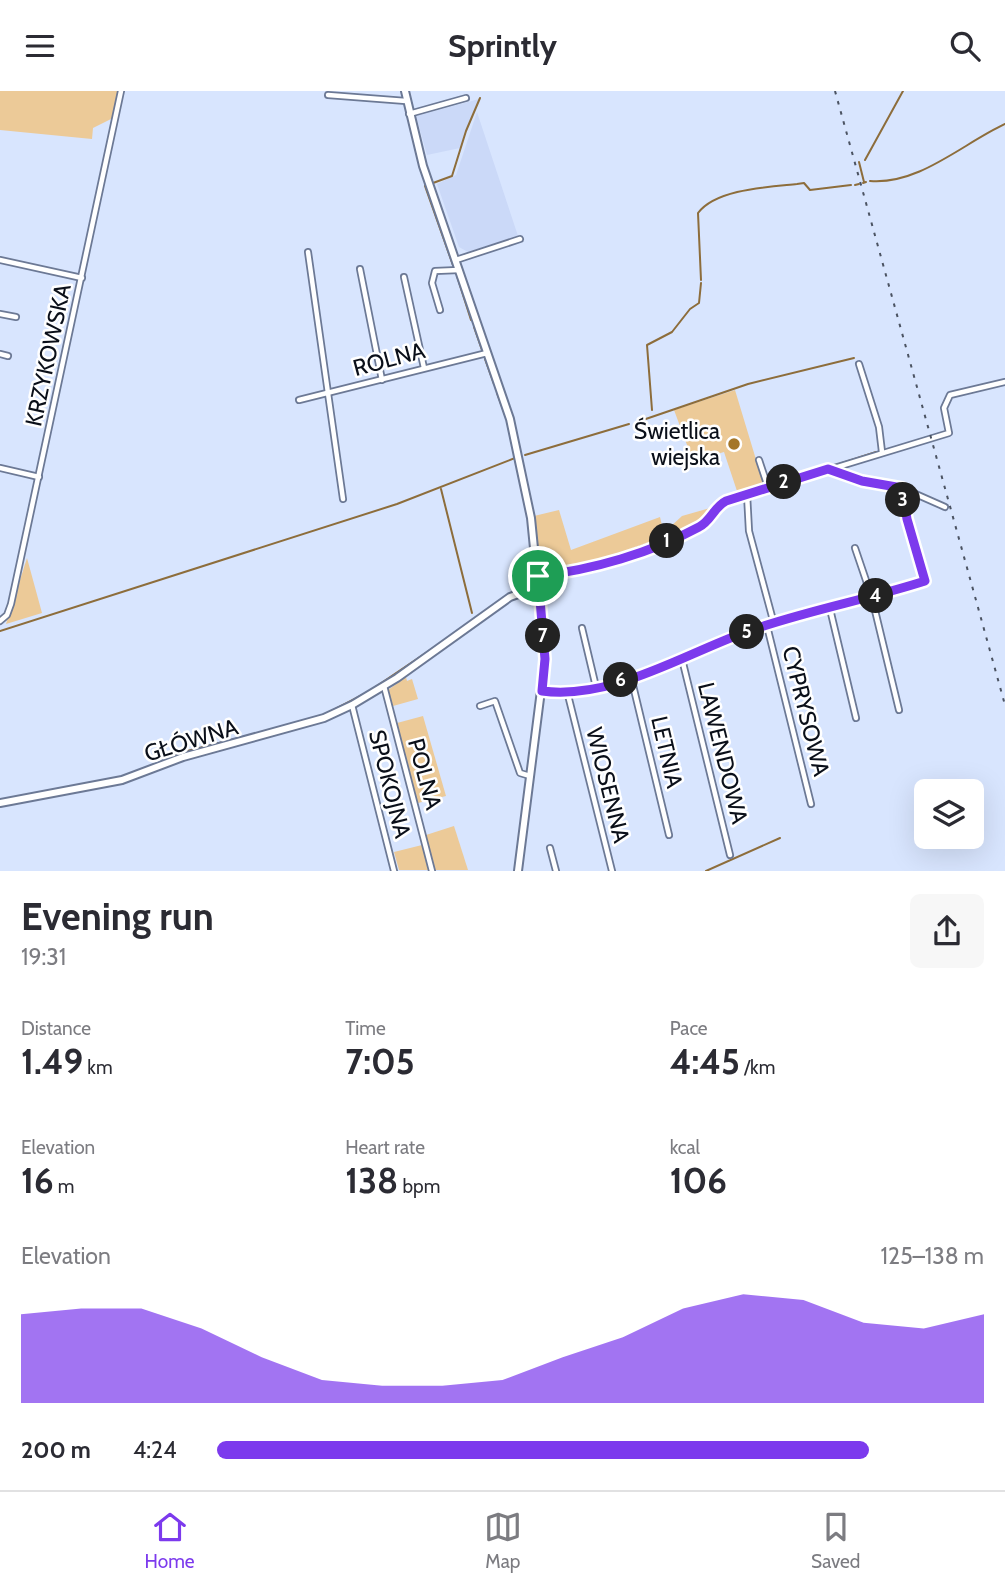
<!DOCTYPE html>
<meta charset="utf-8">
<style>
body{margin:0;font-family:Cabin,sans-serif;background:#f7f7f7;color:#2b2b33;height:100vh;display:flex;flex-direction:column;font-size:26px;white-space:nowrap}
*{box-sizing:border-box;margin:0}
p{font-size:23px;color:#7c7c81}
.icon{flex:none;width:38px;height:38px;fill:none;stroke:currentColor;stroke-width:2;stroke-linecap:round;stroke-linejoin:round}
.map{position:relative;height:780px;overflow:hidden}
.panel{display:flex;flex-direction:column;background:#fff;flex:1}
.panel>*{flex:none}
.buttons{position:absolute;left:914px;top:688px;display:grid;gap:14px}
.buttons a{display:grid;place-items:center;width:70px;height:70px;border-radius:10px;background:#fff;box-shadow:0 7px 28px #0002;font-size:35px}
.pin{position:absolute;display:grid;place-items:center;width:60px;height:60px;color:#fff;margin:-30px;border:4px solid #fff;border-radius:50%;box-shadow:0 2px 7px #0007}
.km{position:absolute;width:35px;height:35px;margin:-18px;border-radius:50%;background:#222;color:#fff;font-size:19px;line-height:35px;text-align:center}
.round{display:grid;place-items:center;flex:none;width:74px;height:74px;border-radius:10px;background:#f7f7f7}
.headline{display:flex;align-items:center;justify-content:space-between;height:119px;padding:0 21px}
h1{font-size:38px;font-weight:700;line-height:52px}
.figures{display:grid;grid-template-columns:repeat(3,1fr);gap:10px;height:119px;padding:7px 21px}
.figures div{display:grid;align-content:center}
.figures b{font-size:35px;font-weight:700}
.figures small{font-size:19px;font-weight:400}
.figures p{font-size:19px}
.chart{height:196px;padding:14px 21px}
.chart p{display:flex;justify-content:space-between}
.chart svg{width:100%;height:126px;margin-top:7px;fill:#7c3aed;opacity:.7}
ul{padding:0 21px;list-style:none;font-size:23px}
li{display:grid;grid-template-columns:112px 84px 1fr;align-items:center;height:52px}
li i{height:18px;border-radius:9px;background:#7c3aed}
header{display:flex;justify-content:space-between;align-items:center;height:91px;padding:0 21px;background:#fff;font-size:32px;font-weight:700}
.menu{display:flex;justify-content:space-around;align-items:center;height:98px;border-top:2px solid #e1e1e2;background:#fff;font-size:19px;color:#7c7c81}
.menu a{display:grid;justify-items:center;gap:4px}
.menu .selected{color:#7c3aed}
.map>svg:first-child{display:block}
.built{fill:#cbd9f8}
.green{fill:#ecca98}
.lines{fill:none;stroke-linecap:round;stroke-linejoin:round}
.stream{stroke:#8d6d3b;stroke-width:2}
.street-casing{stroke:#6c7995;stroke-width:8}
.secondary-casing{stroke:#6c7995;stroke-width:10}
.street{stroke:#fff;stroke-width:4.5}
.secondary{stroke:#fff;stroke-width:6}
.rail{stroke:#4b5362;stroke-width:2;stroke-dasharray:3.5 7;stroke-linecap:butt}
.route-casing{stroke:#fff;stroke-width:14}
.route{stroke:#7c3aed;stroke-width:9}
.poi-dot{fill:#a47628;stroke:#fff;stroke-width:2.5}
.labels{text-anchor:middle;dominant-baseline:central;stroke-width:5;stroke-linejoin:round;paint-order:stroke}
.street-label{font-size:23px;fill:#0a0f19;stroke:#fff}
.poi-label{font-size:23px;fill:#0a0f19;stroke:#fff;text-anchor:end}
</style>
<header><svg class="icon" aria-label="menu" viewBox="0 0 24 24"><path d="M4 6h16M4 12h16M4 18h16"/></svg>Sprintly<svg class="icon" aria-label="search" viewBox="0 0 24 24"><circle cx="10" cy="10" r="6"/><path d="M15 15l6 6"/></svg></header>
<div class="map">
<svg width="1005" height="780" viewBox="0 0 1005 780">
<rect width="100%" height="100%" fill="#d8e5fe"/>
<g class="built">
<path d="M 479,8 L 460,57 L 427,64 L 416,25 Z"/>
<path d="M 477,21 L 518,145 L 468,161 L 459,156 L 437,93 L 456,84 Z"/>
</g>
<g class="green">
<path d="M 0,0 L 119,0 L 113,27 L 93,37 L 92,48 L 0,39 Z"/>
<path d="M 735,299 L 764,395 L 738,403 L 724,361 L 693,370 L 674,319 Z"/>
<path d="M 710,417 L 712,421 L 697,435 L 670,446 L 669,437 L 682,425 Z"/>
<path d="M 559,419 L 571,459 L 660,426 L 665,447 C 643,465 576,476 547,482 L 541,481 L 534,425 Z"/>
<path d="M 27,467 L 42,522 L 6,533 Z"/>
<path d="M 406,586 L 407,590 L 412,588 L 418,608 L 393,615 L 388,599 Z"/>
<path d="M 423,625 L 446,705 L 418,712 L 397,632 Z"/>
<path d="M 454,735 L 468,779 L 435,779 L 426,744 Z"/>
<path d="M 422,754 L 428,779 L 399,779 L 394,761 Z"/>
</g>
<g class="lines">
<g class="stream">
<path d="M 865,69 L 903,0"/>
<path d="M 859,71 L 864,91"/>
<path d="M 870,90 C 919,94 962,53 1005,33"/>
<path d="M 433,92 L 452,85 L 466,40 L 480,7"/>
<path d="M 863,92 L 866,91"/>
<path d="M 855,94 L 859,93"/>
<path d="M 425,95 L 454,177"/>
<path d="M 457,185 L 471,229"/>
<path d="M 701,189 L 698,122 C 716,98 768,96 797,93 L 804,92 L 810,99 L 851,94"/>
<path d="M 474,236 L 482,259"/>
<path d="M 485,268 L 494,293"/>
<path d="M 497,302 L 505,324"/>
<path d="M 652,319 L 647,254 L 672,241 L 690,218 L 699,212 L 701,192"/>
<path d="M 637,331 L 748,293 L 854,267"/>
<path d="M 508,335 L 514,361"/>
<path d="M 525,364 L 629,333"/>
<path d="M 833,375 L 876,361"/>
<path d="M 441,398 L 472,522"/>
<path d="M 720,409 L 730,407"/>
<path d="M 671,444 L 699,432"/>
<path d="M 628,460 L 664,447"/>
<path d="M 605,468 L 623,462"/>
<path d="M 592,471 L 601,469"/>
<path d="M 545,482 L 588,473"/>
<path d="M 0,540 L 397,413 L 515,367"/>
<path d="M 322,625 L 368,601 L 448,547"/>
<path d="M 167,669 L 183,661 L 259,642"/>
<path d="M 706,780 L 780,747"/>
</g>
<g class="street-casing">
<g id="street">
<path d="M 328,4 L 406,10"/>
<path d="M 409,23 L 466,7"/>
<path d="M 308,161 L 343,408"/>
<path d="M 0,169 L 82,187"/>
<path d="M 456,169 L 520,148"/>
<path d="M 360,178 L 382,289"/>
<path d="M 404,186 L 424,277"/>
<path d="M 440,219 L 432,192 L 435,180 L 459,179"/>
<path d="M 0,223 L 16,226"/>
<path d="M 0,263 L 8,265"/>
<path d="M 859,273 L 879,336 L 882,361"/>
<path d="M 299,309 L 487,262"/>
<path d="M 759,369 L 768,396"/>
<path d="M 0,377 L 39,386"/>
<path d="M 829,378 L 862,390 L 902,397 L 945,416"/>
<path d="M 747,403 L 749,440 L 774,533"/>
<path d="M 855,457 L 872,507 L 899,619"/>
<path d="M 538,485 C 592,479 651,463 699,436 C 711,430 714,416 726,410 L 949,342 L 944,317 L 950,304 L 1005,291"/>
<path d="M 830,518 L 856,627"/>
<path d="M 0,530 L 7,524 L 11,513 L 121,0"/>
<path d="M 767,535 L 811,713"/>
<path d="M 582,537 L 596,596"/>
<path d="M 682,568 L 730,764"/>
<path d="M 631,586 L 669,744"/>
<path d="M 384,595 L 432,780"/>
<path d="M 542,600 C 609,609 684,563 745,541 C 804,520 866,509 925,490 L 907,428 L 902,397"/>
<path d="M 567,600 L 612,780"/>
<path d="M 352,614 L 394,780"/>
<path d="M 480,615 L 495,610 L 520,682 L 530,685"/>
<path d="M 550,757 L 556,780"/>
</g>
</g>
<g class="secondary-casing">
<g id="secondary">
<path d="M 405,0 L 423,75 L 510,328 L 531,427 L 545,568 L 518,780"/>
<path d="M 0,712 L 122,689 L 183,666 L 324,627 L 352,614 L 397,587 L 510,506 L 538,496"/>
</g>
</g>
<use href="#street" class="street"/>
<use href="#secondary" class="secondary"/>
<path class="rail" d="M 835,0 L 1005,614"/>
</g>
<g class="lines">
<g class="route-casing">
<path id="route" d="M 828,378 L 862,390 L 902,397 L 907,428 L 925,490 C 866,509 804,520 746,541 C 682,564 612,609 542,600 L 545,568 L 538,485 C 592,479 651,462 699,436 C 711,430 714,416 726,410 Z"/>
</g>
<use href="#route" class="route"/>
</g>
<circle class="poi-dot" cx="734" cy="353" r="7"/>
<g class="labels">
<g class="street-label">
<text transform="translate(48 264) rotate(-78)">KRZYKOWSKA</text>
<text transform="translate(389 268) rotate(-15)">ROLNA</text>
<text transform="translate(806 620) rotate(76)">CYPRYSOWA</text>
<text transform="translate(191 649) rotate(-17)">GŁÓWNA</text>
<text transform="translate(667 661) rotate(77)">LETNIA</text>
<text transform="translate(723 662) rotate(76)">LAWENDOWA</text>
<text transform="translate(425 683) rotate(75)">POLNA</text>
<text transform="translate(390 693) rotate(76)">SPOKOJNA</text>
<text transform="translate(608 694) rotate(76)">WIOSENNA</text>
</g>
<g class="poi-label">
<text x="720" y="340">Świetlica<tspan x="720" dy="26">wiejska</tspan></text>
</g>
</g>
</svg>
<div class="buttons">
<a><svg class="icon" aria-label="layers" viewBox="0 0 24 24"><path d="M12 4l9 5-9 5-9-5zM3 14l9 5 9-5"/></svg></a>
</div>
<div class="pin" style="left:538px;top:485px;background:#1e9e55"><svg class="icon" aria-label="arrive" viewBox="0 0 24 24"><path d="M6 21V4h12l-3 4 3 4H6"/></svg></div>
<b class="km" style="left:667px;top:450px">1</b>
<b class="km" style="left:784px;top:391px">2</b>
<b class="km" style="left:903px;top:409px">3</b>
<b class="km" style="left:876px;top:505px">4</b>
<b class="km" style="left:747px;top:541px">5</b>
<b class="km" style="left:621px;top:589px">6</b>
<b class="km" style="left:543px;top:545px">7</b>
</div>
<section class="panel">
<div class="headline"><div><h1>Evening run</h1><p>19:31</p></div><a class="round"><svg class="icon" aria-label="share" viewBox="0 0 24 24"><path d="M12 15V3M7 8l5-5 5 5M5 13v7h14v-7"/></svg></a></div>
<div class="figures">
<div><p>Distance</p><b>1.49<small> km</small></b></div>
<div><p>Time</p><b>7:05</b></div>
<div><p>Pace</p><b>4:45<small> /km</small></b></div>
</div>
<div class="figures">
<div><p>Elevation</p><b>16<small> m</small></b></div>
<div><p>Heart rate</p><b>138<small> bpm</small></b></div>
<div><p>kcal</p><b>106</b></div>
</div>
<div class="chart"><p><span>Elevation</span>125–138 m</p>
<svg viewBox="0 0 160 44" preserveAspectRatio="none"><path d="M0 44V13L10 11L20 11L30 18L40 28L50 36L60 38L70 38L80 36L90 28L100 21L110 11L120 6L130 8L140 16L150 18L160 13V44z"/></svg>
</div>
<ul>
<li><b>200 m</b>4:24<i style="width:85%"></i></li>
</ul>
</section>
<nav class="menu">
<a class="selected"><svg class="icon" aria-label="home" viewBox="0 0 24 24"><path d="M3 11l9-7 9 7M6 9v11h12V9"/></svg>Home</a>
<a><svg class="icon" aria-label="map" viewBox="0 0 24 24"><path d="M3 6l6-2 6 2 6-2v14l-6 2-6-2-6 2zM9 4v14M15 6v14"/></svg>Map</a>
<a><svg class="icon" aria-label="saved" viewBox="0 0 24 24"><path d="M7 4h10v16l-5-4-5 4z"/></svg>Saved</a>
</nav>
